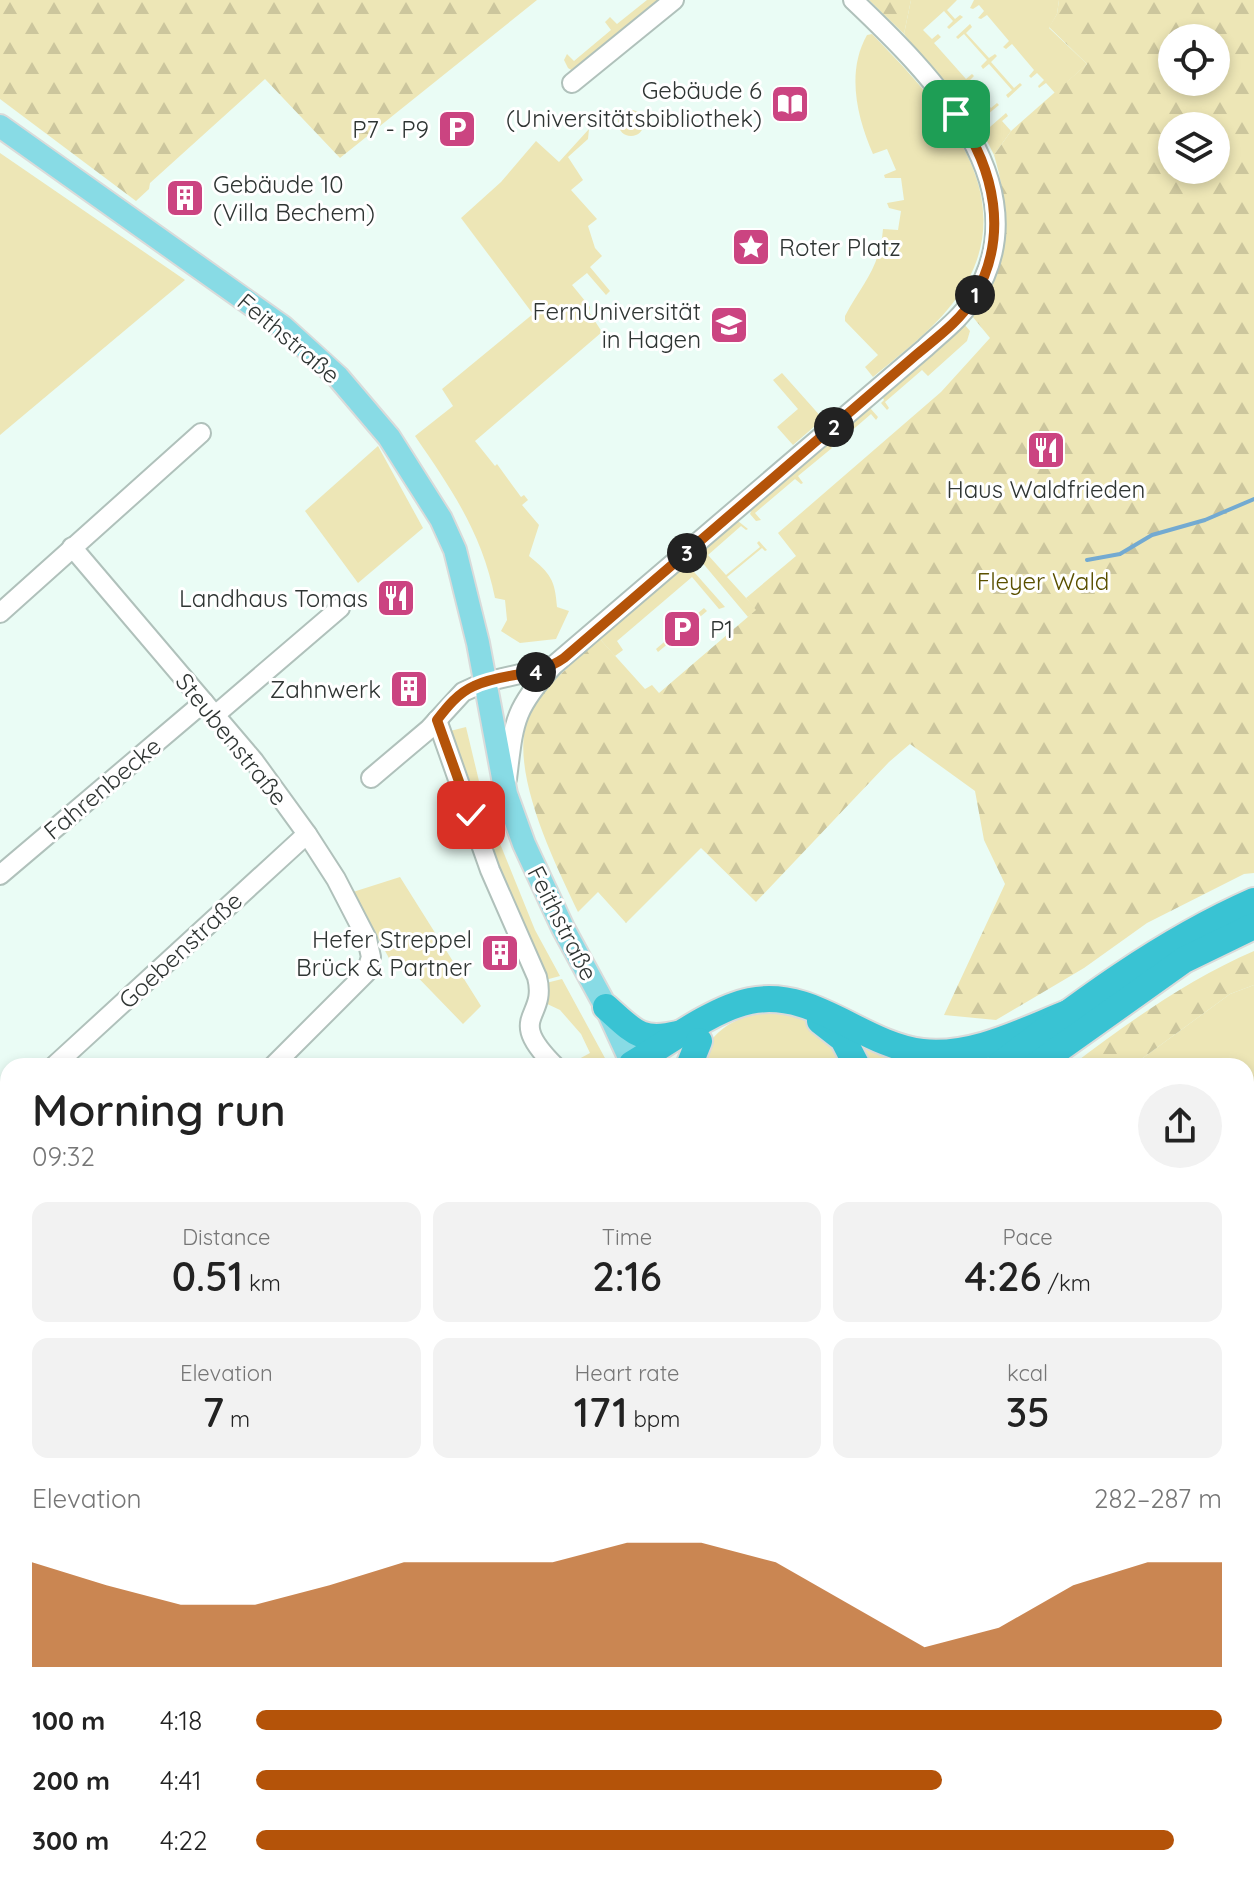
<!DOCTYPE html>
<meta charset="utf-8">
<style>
body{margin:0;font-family:Quicksand,sans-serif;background:#f2f2f2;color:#222;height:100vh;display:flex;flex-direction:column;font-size:30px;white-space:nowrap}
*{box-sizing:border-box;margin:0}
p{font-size:26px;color:#767676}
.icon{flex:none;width:44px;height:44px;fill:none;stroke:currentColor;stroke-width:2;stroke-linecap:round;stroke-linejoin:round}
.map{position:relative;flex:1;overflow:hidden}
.panel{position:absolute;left:0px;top:1058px;width:1254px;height:830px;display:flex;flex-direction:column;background:#fff;border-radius:24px 24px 0 0;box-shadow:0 4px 12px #0003}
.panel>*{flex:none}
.controls{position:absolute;left:1158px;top:24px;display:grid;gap:16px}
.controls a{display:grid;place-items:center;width:72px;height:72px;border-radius:50%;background:#fff;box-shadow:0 4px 12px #0003;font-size:40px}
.pin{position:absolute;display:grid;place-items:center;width:68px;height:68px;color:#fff;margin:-34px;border-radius:16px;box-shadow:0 4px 12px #0006}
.km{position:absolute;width:40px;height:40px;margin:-20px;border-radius:50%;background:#222;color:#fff;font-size:22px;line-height:40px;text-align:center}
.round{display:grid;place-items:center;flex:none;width:84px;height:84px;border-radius:42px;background:#f2f2f2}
.head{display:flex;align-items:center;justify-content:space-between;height:136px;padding:0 32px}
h1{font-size:44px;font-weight:600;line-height:60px}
.figures{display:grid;grid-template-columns:repeat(3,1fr);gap:12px;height:136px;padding:8px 32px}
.figures div{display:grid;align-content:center;border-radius:16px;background:#f2f2f2;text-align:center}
.figures b{font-size:40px;font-weight:600}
.figures small{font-size:22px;font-weight:400}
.figures p{font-size:22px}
.chart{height:224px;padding:16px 32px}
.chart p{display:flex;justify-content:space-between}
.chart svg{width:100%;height:144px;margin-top:8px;fill:#b45309;opacity:.7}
ul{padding:0 32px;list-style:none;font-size:26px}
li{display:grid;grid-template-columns:128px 96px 1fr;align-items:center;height:60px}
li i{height:20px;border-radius:10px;background:#b45309}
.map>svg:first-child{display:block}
.green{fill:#ede6b6}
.forest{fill:url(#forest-firs);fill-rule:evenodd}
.park{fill:url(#park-tufts)}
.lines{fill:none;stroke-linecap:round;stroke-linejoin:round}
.stream{stroke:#73aad1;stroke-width:4}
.minor-casing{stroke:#b0c1bb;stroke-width:22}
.major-casing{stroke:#dadbda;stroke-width:26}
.highway-casing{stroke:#dadbda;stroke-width:30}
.minor{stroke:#fff;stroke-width:18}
.major{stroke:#88dbe5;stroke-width:22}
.highway{stroke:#39c3d3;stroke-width:26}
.route-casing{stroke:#fff;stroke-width:16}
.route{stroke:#b45309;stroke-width:10}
.labels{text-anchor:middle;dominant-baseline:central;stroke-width:6;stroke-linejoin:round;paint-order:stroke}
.poi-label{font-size:24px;fill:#2f3533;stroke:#fff;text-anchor:end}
.street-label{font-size:24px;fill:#2f3533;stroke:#fff}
.park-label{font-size:24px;fill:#5a5000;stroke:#fff}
</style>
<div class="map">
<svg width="1254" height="1887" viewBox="0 0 1254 1887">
<defs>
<pattern id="forest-firs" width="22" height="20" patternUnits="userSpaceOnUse" patternTransform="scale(2)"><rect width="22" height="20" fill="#ede6b6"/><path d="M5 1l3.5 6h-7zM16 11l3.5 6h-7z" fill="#ccc69d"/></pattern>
<pattern id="park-tufts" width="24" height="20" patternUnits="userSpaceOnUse" patternTransform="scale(2)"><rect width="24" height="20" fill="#ede6b6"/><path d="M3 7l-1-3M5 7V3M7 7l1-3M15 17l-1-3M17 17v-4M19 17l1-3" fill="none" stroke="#ccc69d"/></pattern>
</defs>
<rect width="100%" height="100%" fill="#eafcf5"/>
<g class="green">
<path d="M 647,0 L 661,0 L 573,71 L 568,68 L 564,60 L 567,54 L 574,61 L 611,30 L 605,22 L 610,17 L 617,24 Z"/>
<path d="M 911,0 L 957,0 L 947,10 L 955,19 L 960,15 L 963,17 L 949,29 L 947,27 L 953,21 L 944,11 L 923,30 L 932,39 L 938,34 L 941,37 L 934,43 L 966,79 L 972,74 L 974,76 L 968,82 L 991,108 L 997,103 L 999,105 L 976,124 L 904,34 Z"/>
<path d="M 974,0 L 1059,0 L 1057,14 L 1049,28 L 1087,64 L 1055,93 L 1046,83 L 1039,88 L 1038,86 L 1044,80 L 1037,73 L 1031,78 L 1029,76 L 1034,70 L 1012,44 L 1006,49 L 1003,47 L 1009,41 L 987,15 L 981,19 L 978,18 L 984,11 L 979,5 L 973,9 L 970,8 Z"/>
<path d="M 970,24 L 972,27 L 966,33 L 989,58 L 995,54 L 997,56 L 991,62 L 1014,88 L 1020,83 L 1022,85 L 1008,98 L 1006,95 L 1012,90 L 989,64 L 983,69 L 981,66 L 987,60 L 964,34 L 958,39 L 956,37 Z"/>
<path d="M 872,34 C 934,98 1020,186 967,282 C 945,321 907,349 873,377 L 865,367 L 878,355 L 845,321 L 845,316 C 862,284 880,268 883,229 L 898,230 L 901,211 L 889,208 L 887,203 L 904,200 L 901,178 L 885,178 L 884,175 L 896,170 L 887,149 L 873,154 C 857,117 846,72 867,35 Z"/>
<circle cx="631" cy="123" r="13"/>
<path d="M 1006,113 L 1008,116 L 1002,121 L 1011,131 L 994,155 L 983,133 Z"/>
<path d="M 589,129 L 588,139 L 568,157 L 583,180 L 571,190 L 597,219 L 588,226 L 595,248 L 602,256 L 590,267 L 610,291 L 606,295 L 587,273 L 572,285 L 590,307 L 589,312 L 602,332 L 475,441 L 495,466 L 497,464 L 521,497 L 524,495 L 528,500 L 522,505 L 539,525 L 529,556 C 551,574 555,580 557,607 L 569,611 L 556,639 L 520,643 L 501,631 L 507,620 L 505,600 L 495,598 C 482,533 452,490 415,436 L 453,406 L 442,389 L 533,314 L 461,218 L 501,182 L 536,141 L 559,162 Z"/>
<path d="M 0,153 L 185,280 L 0,435 Z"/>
<path d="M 964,324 L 970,331 L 967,341 L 928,376 L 922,370 L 885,402 L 889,408 L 887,410 L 881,403 L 884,400 L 883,398 Z"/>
<path d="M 782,373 L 823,419 L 793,445 L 777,427 L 798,409 L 773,380 Z"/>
<path d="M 870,408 L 878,417 L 876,420 L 871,414 L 834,446 L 830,442 Z"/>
<path d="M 828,443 L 832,448 L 798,476 L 803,483 L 801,484 L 795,479 L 755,513 L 761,520 L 756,521 L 750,514 L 752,509 Z"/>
<path d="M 378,446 L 423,528 L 358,583 L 305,511 Z"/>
<path d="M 738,521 L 748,529 L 746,530 L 741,526 L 708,555 L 726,575 L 760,547 L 757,543 L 759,541 L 767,550 L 765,551 L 762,548 L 727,577 L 757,610 L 748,617 L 701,561 L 702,559 L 698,554 Z"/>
<path d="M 687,564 L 725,607 L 719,609 L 692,577 L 617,641 L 623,650 L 615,656 L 600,639 Z"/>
<path d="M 704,608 L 707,611 L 658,652 L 656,649 Z"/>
<path d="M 466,727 L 484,802 L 481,803 L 483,810 L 476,812 L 450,731 Z"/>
<path d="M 488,814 L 535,930 L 560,976 L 545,980 L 477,817 Z"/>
<path d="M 400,877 L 481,1006 L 463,1024 L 403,962 L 390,960 L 353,892 Z"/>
<path d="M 562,979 L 606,1060 L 606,1066 L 566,1066 L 590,1053 L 581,1034 L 560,1010 L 543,1002 L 546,983 Z"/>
<path d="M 1254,985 L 1254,1232 L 1246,1239 L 1246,1066 L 1132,1066 L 1230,994 Z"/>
<path d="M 779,1012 L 809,1019 L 851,1066 L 695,1066 C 714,1027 736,1014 779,1012 Z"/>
<path d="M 849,1033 L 880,1048 L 1015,1041 L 982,1066 L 865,1066 Z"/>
<path d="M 8,1565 L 8,1754 L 0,1759 L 0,1572 Z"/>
</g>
<g class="forest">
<path d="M 0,0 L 537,0 L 340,158 L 265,79 L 150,183 L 149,189 L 136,201 L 0,99 Z"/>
<path d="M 869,0 L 911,0 L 904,34 Z"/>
<path d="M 1059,0 L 1254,0 L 1254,873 L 1244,874 L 1147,923 L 1084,968 L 996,1020 L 944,1015 L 1005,884 L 984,840 L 975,791 L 910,744 L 889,762 L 756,902 L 701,848 L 626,923 L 598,892 L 578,912 C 555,863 510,774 527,720 C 536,691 578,659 600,639 L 645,689 L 652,685 L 659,693 L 756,610 L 746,598 L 796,556 L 778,533 L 941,392 L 990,338 L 972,316 C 1006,260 1013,218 994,155 L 1011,131 L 1087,64 L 1049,27 L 1057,14 ZM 1172,38 L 1216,38 L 1216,82 L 1172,82 ZM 1172,126 L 1216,126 L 1216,170 L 1172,170 Z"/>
<path d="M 1254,951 L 1254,985 L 1230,994 L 1132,1066 L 1071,1066 C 1127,1023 1189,979 1254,951 Z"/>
<path d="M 1254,1232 L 1254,1353 L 1246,1359 L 1246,1239 Z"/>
</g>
<path class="park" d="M 154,1880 L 292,1880 L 293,1887 L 159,1887 Z"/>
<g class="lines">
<path class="stream" d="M 1087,560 L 1120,554 L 1152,535 L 1205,520 L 1254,499"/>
<g class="minor-casing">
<g id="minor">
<path d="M 572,83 L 674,0"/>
<path d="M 72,547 L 254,761 L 307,834 L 336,879 L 367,939 L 371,957 L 366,973 L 273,1066"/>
<path d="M 0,613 L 201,433"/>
<path d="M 214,716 L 340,608"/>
<path d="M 437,720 L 490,870 L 537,977 C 548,1020 504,1015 555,1066"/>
<path d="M 371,778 L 429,729 L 463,692 L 485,682 L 550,667"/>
<path d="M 507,779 C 514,722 513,710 553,666 L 925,348 C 941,333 960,319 972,300 C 1046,187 930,73 853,0"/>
<path d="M 0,875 L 204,702"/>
<path d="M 54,1066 L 307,834"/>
<path d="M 0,1115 L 8,1108"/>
<path d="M 0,1245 L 8,1252"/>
<path d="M 0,1333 L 8,1326"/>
<path d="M 1246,1471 L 1254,1465"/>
<path d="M 0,1553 L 8,1546"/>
<path d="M 1246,1760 L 1254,1757"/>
<path d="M 0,1850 L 8,1844"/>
<path d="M 88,1880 L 91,1887"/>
<path d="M 463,1880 L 468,1887"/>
<path d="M 735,1880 L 736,1887"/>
<path d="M 922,1880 L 923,1887"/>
<path d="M 359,1887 L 366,1880"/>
<path d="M 1053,1887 L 1057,1880"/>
</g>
</g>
<g class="major-casing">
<g id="major">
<path d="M 0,126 L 283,327 L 338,377 L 389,437 L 441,519 L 455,550 L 478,643 L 506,794 L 524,844 L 563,928 L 606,1007 L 633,1066"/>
<path d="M 874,1880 L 876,1887"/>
</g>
</g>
<g class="highway-casing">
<g id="highway">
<path d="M 606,1007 C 633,1031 640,1043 678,1034"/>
<path d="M 820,1021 L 843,1039 L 857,1066"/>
<path d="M 632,1064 C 664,1045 714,1008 750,1001 C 814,988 860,1044 922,1052 C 974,1058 1026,1029 1073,1011"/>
<path d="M 689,1066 L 699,1041"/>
<path d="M 998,1066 C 1078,1004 1161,942 1254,901"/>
<path d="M 1035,1066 L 1184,960 L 1254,926"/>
<path d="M 0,1766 L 8,1762"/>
<path d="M 0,1795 L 8,1790"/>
</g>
</g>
<use href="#minor" class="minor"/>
<use href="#major" class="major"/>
<use href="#highway" class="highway"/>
</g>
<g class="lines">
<g class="route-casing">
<path id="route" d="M 471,815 L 437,720 C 447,707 458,693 474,686 C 503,672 536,678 564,658 L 916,355 C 936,338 960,321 973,299 C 1010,237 995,169 956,114"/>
</g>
<use href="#route" class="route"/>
</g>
<defs>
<g id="library-square" transform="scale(2)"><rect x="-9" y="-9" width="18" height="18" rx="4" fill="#cb4481" stroke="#fff"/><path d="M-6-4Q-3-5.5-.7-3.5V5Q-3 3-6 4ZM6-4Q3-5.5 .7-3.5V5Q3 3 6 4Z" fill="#fff"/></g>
<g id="parking-square" transform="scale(2)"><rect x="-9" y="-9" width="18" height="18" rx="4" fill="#cb4481" stroke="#fff"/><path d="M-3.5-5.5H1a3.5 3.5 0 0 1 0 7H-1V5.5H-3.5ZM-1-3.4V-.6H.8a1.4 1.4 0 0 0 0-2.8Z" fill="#fff"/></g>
<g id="building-square" transform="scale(2)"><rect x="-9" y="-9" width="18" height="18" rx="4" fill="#cb4481" stroke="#fff"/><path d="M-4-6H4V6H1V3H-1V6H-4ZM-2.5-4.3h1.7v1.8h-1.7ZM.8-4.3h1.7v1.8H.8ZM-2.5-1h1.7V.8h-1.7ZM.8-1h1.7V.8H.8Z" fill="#fff"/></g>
<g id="sight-square" transform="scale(2)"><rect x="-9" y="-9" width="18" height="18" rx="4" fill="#cb4481" stroke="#fff"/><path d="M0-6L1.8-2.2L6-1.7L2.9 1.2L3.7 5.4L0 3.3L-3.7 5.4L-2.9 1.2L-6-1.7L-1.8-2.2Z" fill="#fff"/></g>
<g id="university-square" transform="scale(2)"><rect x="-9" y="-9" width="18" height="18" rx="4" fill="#cb4481" stroke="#fff"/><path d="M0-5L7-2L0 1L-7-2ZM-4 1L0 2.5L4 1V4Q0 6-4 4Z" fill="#fff"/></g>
<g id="restaurant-square" transform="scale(2)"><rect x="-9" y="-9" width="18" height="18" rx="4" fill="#cb4481" stroke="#fff"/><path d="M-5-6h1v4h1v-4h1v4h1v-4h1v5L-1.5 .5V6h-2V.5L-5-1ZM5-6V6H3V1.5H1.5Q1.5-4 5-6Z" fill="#fff"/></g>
</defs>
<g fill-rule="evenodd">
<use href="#library-square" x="790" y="104"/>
<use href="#parking-square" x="457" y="129"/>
<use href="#building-square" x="185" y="198"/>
<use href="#sight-square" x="751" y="247"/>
<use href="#university-square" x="729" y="325"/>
<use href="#restaurant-square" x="1046" y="450"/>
<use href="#restaurant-square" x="396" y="598"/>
<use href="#parking-square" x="682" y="629"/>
<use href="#building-square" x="409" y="689"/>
<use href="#building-square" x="500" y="953"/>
</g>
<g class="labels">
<g class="poi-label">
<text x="762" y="90">Gebäude 6<tspan x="762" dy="28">(Universitätsbibliothek)</tspan></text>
<text x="429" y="129">P7 - P9</text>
<text x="213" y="184" text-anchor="start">Gebäude 10<tspan x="213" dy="28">(Villa Bechem)</tspan></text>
<text x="779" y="247" text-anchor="start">Roter Platz</text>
<text x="701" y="311">FernUniversität<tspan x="701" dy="28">in Hagen</tspan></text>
<text x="1046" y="489" text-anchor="middle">Haus Waldfrieden</text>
<text x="368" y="598">Landhaus Tomas</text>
<text x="710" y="629" text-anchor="start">P1</text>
<text x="381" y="689">Zahnwerk</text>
<text x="472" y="939">Hefer Streppel<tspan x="472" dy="28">Brück &amp; Partner</tspan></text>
</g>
<g class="street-label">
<text transform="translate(289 338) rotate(40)">Feithstraße</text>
<text transform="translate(232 739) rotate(51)">Steubenstraße</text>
<text transform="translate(102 788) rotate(-40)">Fahrenbecke</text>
<text transform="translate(563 923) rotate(63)">Feithstraße</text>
<text transform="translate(180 950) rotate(-43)">Goebenstraße</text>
</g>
<g class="park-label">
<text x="1043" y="581">Fleyer Wald</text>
</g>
</g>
</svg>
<div class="controls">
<a><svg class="icon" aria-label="locate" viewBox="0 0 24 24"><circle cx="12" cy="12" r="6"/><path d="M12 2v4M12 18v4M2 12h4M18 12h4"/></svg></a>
<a><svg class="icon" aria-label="layers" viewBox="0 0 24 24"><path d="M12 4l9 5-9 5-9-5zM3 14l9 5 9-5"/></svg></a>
</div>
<div class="pin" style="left:956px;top:114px;background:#1e9e55"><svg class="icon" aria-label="arrive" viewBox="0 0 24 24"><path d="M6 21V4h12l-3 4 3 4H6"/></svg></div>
<div class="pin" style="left:471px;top:815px;background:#d93025"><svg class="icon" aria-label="check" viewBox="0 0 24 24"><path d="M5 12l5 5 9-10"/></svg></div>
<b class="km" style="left:975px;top:295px">1</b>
<b class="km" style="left:834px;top:427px">2</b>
<b class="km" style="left:687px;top:553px">3</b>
<b class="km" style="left:536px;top:672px">4</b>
<section class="panel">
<div class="head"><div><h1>Morning run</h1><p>09:32</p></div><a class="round"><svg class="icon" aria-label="share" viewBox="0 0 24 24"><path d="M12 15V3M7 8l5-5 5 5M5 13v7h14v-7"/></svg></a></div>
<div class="figures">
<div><p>Distance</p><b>0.51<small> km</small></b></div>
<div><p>Time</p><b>2:16</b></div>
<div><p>Pace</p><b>4:26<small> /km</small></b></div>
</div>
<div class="figures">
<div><p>Elevation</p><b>7<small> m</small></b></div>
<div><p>Heart rate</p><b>171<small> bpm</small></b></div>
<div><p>kcal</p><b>35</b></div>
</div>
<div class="chart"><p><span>Elevation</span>282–287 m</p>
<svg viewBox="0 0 160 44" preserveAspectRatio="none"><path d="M0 44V12L10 19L20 25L30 25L40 19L50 12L60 12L70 12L80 6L90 6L100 12L110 25L120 38L130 32L140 19L150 12L160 12V44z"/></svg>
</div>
<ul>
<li><b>100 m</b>4:18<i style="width:100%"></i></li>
<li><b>200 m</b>4:41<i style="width:71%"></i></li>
<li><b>300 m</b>4:22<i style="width:95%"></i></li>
</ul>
</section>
</div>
